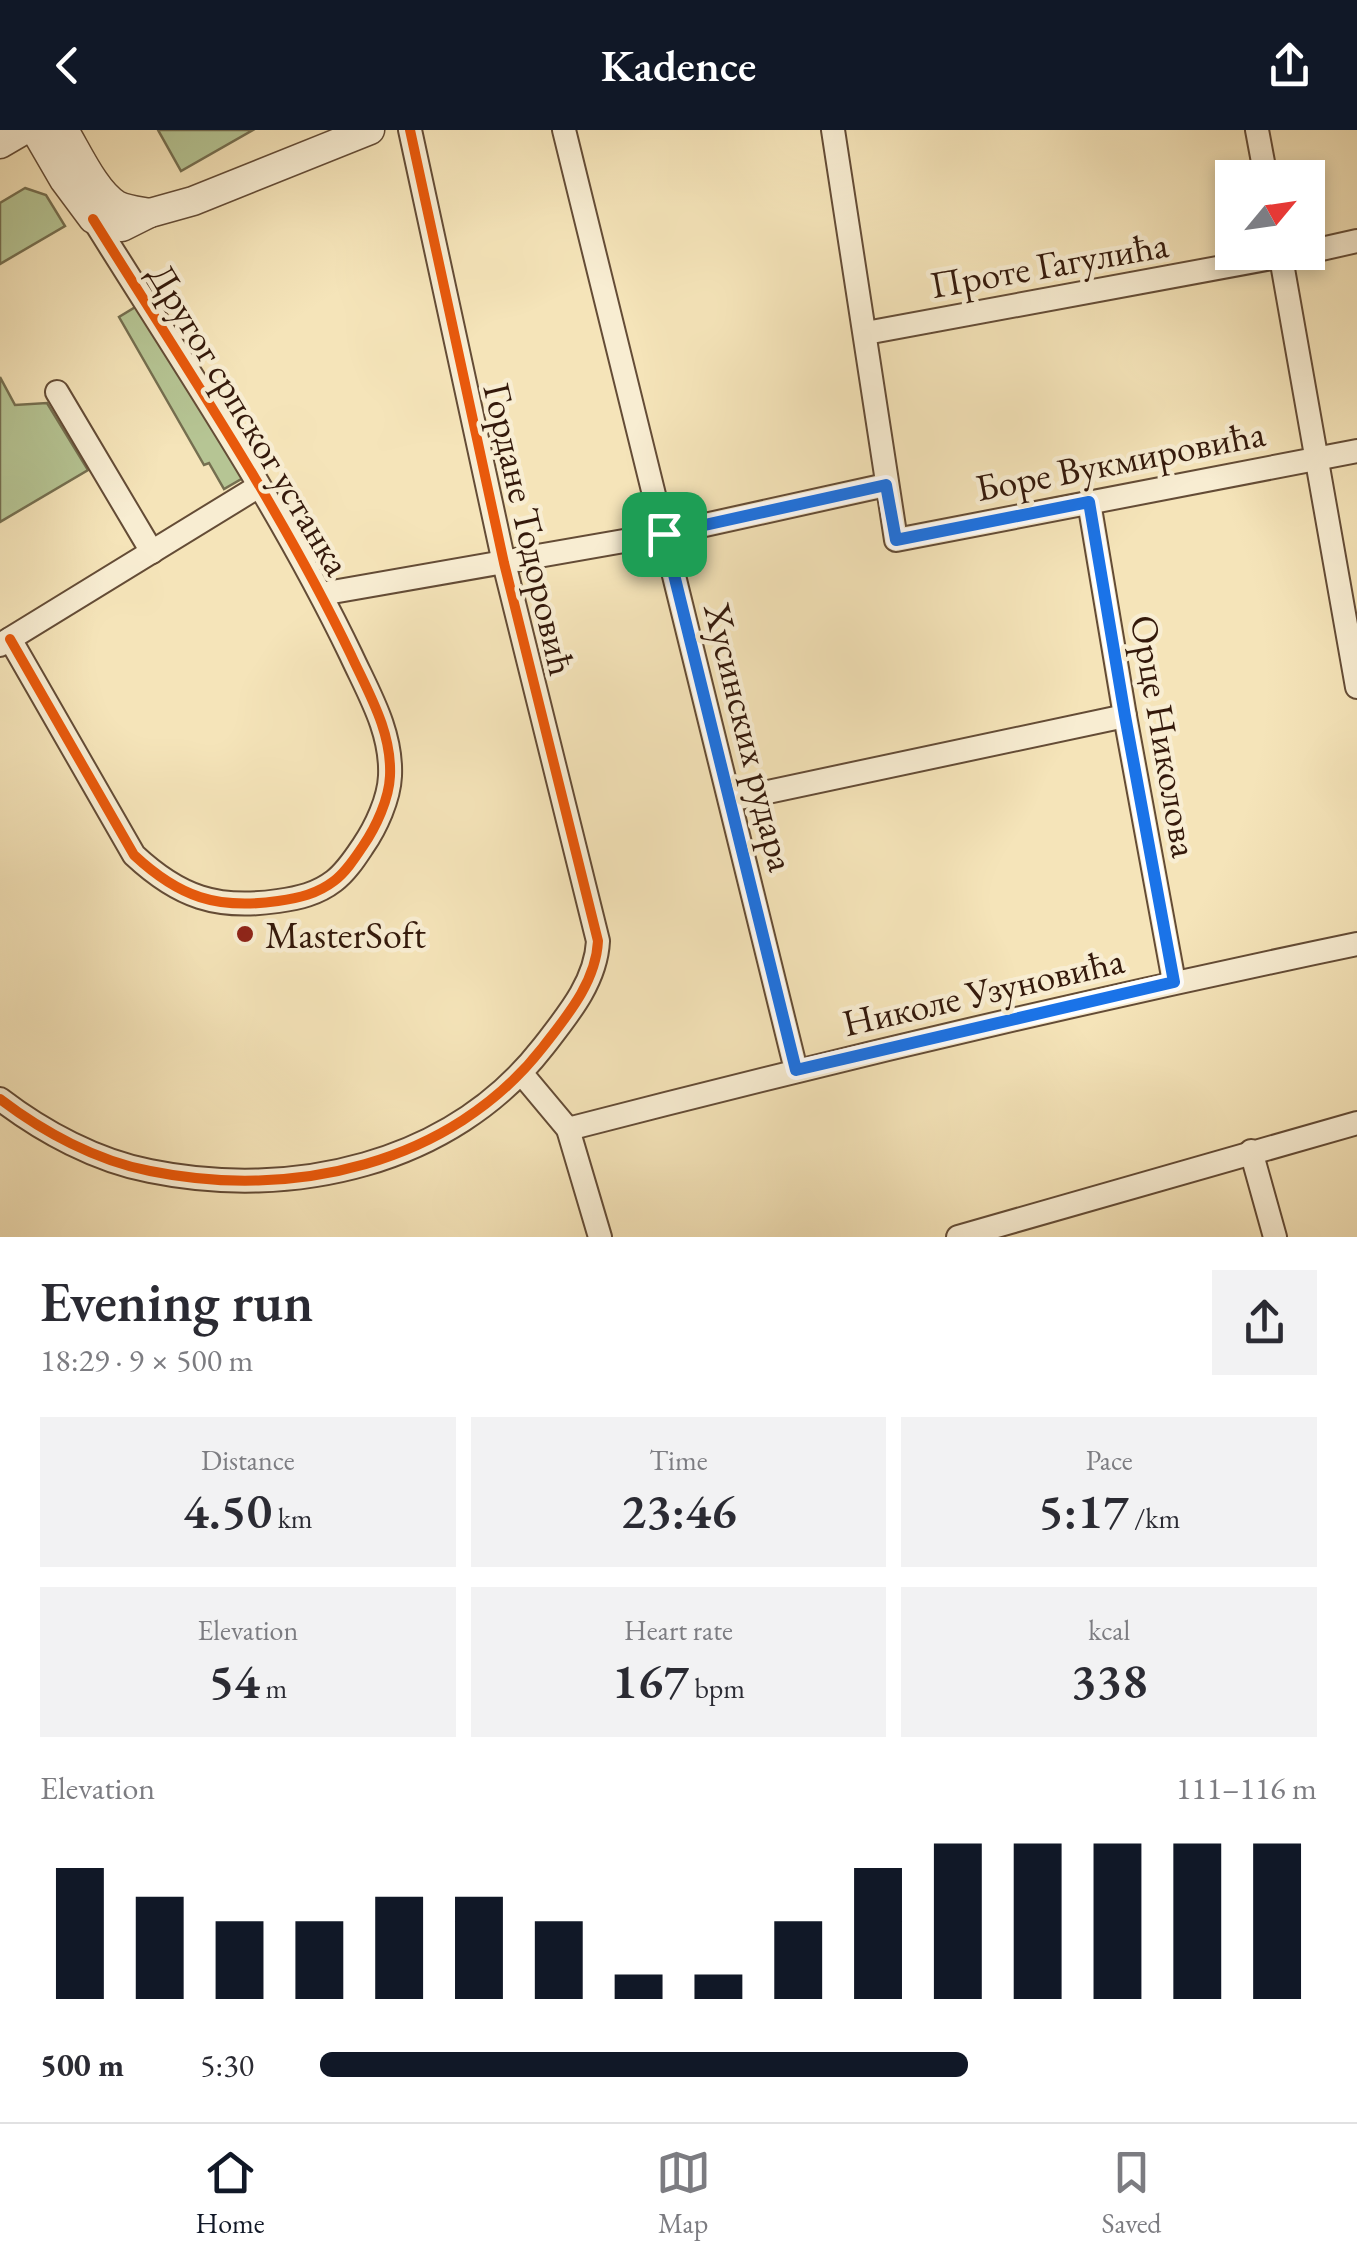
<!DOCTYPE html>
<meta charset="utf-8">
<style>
body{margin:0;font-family:"EB Garamond",serif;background:#f2f2f3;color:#2b2b33;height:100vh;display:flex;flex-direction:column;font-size:38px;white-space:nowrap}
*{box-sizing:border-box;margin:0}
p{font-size:32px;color:#7c7c81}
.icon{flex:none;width:55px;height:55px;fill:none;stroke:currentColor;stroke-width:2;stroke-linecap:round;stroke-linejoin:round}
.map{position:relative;height:1107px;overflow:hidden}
.panel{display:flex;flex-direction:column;background:#fff;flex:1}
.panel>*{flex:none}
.needle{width:65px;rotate:61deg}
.tools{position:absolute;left:1215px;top:30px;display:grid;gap:20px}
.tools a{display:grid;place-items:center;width:110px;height:110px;border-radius:0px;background:#fff;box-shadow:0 5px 15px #0003;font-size:50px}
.pin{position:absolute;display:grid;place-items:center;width:85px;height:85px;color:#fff;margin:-42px;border-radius:20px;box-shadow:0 5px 15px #0006}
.round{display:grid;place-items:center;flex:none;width:105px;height:105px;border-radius:0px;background:#f2f2f3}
.headline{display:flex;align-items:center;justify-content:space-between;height:170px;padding:0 40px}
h1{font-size:55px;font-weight:600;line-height:75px}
.stats{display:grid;grid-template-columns:repeat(3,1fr);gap:15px;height:170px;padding:10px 40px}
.stats div{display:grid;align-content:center;border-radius:0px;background:#f2f2f3;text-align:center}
.stats b{font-size:50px;font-weight:600}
.stats small{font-size:28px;font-weight:400}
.stats p{font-size:28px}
.chart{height:280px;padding:20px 40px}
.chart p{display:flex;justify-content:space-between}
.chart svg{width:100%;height:180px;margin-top:10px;stroke:#111827;stroke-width:6}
ul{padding:0 40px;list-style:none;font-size:32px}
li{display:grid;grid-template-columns:160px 120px 1fr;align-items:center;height:75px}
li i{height:25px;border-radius:12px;background:#111827}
header{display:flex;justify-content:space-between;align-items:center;height:130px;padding:0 40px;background:#111827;color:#fff;font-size:45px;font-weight:600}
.tab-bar{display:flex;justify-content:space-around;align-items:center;height:140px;border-top:2px solid #e1e1e2;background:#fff;font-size:28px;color:#7c7c81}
.tab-bar a{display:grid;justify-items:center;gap:5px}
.tab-bar .current{color:#111827}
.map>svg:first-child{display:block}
.green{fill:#b6c594;stroke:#756f50;stroke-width:2.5}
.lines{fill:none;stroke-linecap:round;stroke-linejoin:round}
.minor-casing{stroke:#644c36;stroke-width:26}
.tertiary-casing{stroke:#644c36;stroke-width:31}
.minor{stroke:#f8edd2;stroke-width:22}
.tertiary{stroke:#f8edd2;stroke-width:28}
.cycleway-casing{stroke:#f8edd2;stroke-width:16}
.cycleway{stroke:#e8590c;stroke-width:10}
.route-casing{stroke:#fff;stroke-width:20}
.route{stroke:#1a73e8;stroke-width:12}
.poi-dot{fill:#8f2418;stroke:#f8edd2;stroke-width:4}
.labels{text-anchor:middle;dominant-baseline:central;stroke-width:9;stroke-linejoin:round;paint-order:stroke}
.street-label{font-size:38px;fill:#34190b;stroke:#f8edd2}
.poi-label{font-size:38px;fill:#34190b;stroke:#f8edd2;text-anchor:start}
</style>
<header><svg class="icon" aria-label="back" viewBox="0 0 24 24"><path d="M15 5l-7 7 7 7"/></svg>Kadence<svg class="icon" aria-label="share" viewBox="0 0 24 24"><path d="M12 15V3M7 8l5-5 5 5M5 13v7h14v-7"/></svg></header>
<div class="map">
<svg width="1357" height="1107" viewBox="0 0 1357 1107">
<rect width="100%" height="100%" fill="#f5e4b9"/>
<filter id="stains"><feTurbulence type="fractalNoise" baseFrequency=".002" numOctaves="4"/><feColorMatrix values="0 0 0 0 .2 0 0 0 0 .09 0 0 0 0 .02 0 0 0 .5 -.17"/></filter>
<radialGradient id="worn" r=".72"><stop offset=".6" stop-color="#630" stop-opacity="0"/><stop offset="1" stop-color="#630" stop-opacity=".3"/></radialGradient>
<g class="green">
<path d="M 158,0 L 253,0 L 181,41 Z"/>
<path d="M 25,58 L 46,65 L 65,96 L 0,134 L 0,73 Z"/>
<path d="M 142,173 L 243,348 L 224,359 L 209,333 L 204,335 L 119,187 Z"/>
<path d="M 0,247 L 15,275 L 47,273 L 88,340 L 0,392 Z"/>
</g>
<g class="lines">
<g class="minor-casing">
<g id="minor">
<path d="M 564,0 L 796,940"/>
<path d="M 833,0 L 896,410 L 1357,321"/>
<path d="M 1257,0 L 1266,48"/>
<path d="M 1280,122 L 1357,557"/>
<path d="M 1308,122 L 1357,111"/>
<path d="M 866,203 L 1304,122"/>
<path d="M 57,262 L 152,422"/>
<path d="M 1089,372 L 1125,586 L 1174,852"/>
<path d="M 321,464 L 664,404 L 886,355"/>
<path d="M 10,509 L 134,725 C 179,767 217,780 278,771 C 299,768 317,764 334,751 C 346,742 355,728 363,716 C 376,697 389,669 390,646 C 392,602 369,564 351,525 C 278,373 182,232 93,89"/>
<path d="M 0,515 L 259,356"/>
<path d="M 730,670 L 1125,586"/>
<path d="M 522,944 L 568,999 L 600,1107"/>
<path d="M 0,969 C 43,1002 97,1031 150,1041 C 292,1070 451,1035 543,917 C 567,886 596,852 598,811 L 504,433 L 410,0"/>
<path d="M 568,999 C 830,931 1093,869 1357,814"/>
<path d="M 1251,1021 L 1275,1107"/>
<path d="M 958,1107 L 1357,993"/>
</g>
</g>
<g class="tertiary-casing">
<g id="tertiary">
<path d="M 35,0 L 64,50 L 93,89 L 109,96 L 122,97 L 150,83 L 193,71 L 370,0"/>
<path d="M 64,0 C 77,21 95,62 117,75 C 127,80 139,81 150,83"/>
<path d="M 0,14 L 24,0"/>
</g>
</g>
<use href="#minor" class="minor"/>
<use href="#tertiary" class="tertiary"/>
<g class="cycleway-casing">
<g id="cycleway">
<path d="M 10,509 L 134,725 C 179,767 217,780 278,771 C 299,768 317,764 334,751 C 346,742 355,728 363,716 C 376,697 389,669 390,646 C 392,602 369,564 351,525 C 278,373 182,232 93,89"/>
<path d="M 0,969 C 43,1002 97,1031 150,1041 C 292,1070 451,1035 543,917 C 567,886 596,852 598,811 L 504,433 L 410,0"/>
</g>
</g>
<use href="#cycleway" class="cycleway"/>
</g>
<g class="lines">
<g class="route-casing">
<path id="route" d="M 886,355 L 896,410 L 1089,372 L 1125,586 L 1174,852 L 796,940 L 664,404 Z"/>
</g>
<use href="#route" class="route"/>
</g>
<circle class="poi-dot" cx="245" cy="804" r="10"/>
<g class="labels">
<g class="street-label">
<text transform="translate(1049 134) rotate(-10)">Проте Гагулића</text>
<text transform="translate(250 289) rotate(59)">Другог српског устанка</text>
<text transform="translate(1120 330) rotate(-11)">Боре Вукмировића</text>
<text transform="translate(530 399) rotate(77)">Гордане Тодоровић</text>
<text transform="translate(1165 606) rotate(80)">Орце Николова</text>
<text transform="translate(750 607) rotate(76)">Хусинских рудара</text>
<text transform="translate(983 861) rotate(-13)">Николе Узуновића</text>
</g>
<g class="poi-label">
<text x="265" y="804">MasterSoft</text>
</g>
</g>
<rect width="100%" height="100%" filter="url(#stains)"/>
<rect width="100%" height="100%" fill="url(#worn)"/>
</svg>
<div class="tools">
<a><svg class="needle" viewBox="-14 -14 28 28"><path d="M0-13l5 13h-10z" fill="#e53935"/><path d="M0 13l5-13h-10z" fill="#7c7c81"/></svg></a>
</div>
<div class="pin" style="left:664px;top:404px;background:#1e9e55"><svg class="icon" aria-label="arrive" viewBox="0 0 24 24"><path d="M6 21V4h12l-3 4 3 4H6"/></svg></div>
</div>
<section class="panel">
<div class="headline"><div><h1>Evening run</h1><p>18:29 · 9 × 500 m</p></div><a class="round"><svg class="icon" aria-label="share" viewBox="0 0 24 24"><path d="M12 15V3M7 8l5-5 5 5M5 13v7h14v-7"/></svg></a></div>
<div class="stats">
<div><p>Distance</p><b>4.50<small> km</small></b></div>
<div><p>Time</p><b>23:46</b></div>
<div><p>Pace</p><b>5:17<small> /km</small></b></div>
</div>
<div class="stats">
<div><p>Elevation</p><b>54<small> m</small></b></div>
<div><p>Heart rate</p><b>167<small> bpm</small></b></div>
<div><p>kcal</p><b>338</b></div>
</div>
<div class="chart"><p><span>Elevation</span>111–116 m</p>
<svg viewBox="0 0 160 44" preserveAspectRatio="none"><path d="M5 44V12M15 44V19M25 44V25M35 44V25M45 44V19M55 44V19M65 44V25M75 44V38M85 44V38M95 44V25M105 44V12M115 44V6M125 44V6M135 44V6M145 44V6M155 44V6"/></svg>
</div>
<ul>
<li><b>500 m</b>5:30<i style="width:65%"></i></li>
</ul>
</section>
<nav class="tab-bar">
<a class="current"><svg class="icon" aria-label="home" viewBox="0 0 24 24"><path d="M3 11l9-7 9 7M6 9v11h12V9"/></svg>Home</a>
<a><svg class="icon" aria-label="map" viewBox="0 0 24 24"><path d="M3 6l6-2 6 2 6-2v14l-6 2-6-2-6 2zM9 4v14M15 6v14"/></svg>Map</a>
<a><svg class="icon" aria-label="saved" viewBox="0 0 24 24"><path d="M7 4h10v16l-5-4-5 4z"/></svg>Saved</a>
</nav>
